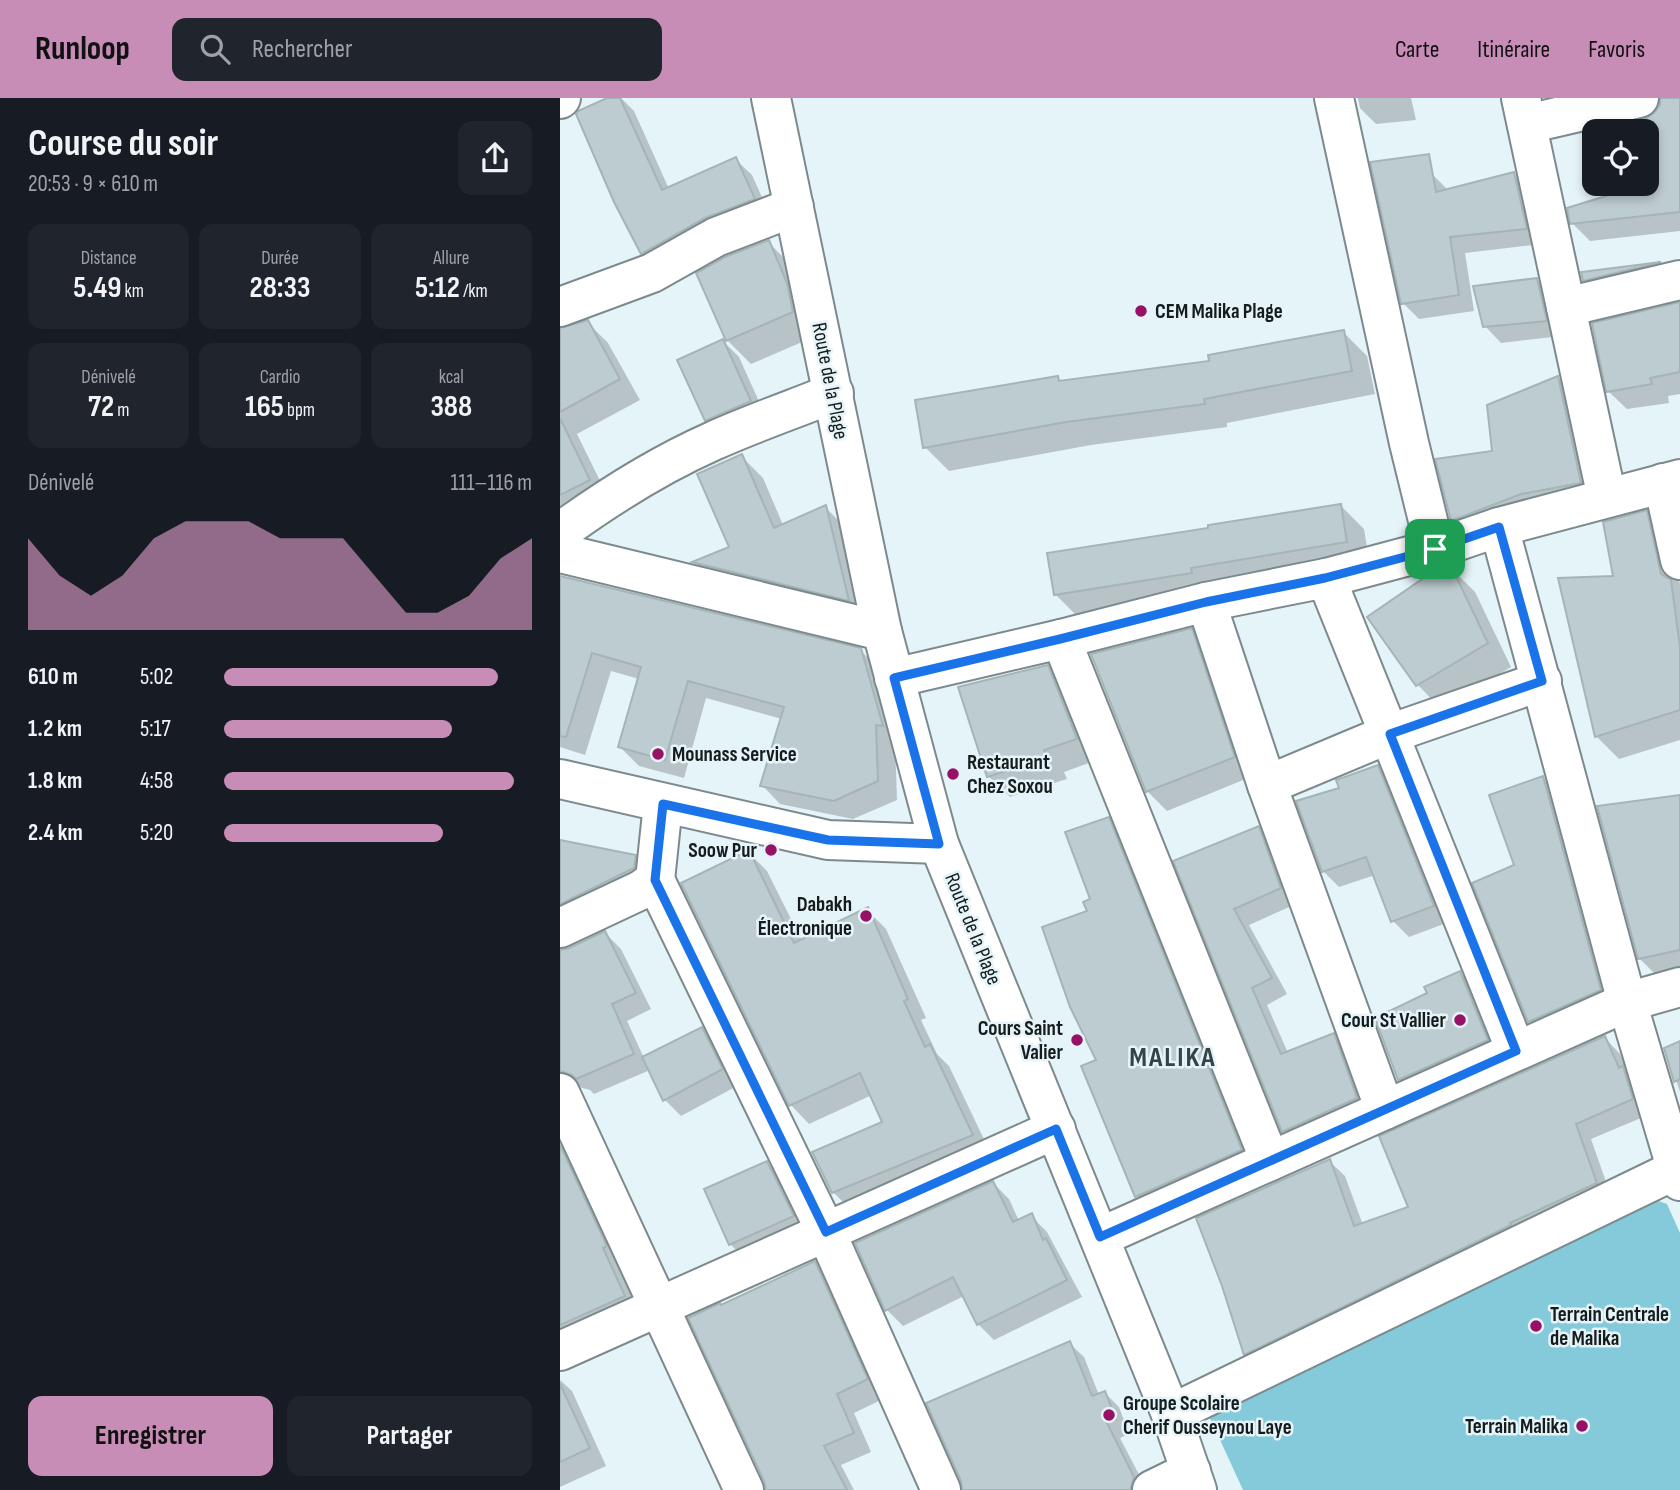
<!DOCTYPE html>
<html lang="fr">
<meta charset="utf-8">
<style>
body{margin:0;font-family:"Sofia Sans Condensed",sans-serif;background:#20242c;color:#f1f3f6;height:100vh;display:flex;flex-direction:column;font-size:26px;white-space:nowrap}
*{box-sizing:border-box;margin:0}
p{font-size:23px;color:#9ea1a6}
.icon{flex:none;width:38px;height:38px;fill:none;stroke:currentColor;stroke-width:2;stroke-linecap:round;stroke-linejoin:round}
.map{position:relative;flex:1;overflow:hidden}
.drawer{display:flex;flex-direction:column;background:#171b24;width:560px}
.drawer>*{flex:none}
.tools{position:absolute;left:1022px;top:21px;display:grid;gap:14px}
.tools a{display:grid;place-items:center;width:77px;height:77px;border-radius:14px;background:#171b24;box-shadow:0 4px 10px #0003;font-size:35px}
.pin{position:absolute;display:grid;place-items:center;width:60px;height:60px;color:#fff;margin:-30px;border-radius:14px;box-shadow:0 4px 10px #0006}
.round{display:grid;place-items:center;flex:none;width:74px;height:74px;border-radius:14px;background:#20242c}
.head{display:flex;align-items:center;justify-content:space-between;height:119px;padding:0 28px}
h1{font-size:38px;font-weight:700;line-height:52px}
.metrics{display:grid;grid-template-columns:repeat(3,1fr);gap:10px;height:119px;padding:7px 28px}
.metrics div{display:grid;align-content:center;border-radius:14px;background:#20242c;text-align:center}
.metrics b{font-size:30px;font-weight:700}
.metrics small{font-size:19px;font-weight:400}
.metrics p{font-size:19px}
.chart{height:196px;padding:14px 28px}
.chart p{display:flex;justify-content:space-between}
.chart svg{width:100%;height:126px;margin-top:7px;fill:#c88db6;opacity:.7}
.cta{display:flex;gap:14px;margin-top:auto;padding:14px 28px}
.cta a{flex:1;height:80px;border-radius:14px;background:#c88db6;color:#111;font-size:28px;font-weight:700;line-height:80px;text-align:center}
.cta a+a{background:#20242c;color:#f1f3f6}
ul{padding:0 28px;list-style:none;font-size:23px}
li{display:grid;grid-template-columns:112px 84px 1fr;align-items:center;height:52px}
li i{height:18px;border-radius:9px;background:#c88db6}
header{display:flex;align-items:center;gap:42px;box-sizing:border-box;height:98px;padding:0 35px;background:#c88db6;color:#111}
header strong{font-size:33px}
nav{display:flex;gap:38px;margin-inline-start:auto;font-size:24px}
.search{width:490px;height:63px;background:#20242c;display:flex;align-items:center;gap:18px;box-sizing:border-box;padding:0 24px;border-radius:14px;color:#9ea1a6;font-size:26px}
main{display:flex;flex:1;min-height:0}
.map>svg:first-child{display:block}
.green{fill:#85cadb}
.shadow{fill:#0003}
.building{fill:#bdccd0;stroke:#a5b4b7;stroke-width:2}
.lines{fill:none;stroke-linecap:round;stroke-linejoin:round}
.minor-casing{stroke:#7c8a8e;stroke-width:42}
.secondary-casing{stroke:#7c8a8e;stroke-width:42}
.minor{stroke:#fff;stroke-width:38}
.secondary{stroke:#fff;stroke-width:38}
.route-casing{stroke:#fff;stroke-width:14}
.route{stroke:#1a73e8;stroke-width:9}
.poi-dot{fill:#971167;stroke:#e5f4f8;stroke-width:2.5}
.labels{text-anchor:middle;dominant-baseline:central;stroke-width:5;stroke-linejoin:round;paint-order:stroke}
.poi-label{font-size:21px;font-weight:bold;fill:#161c1d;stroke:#e5f4f8;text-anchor:start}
.street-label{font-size:21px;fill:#161c1d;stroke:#e5f4f8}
.district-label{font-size:28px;font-weight:bold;letter-spacing:2px;fill:#364346;stroke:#e5f4f8}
</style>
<header>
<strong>Runloop</strong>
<div class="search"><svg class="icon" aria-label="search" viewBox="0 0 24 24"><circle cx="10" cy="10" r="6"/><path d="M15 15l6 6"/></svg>Rechercher</div>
<nav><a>Carte</a><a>Itinéraire</a><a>Favoris</a></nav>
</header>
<main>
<section class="drawer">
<div class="head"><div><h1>Course du soir</h1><p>20:53 · 9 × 610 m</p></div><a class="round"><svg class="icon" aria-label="share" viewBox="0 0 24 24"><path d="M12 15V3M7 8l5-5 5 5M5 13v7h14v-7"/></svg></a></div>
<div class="metrics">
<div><p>Distance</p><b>5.49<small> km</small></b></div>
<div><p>Durée</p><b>28:33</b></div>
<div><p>Allure</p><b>5:12<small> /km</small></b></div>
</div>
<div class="metrics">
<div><p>Dénivelé</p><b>72<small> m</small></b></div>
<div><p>Cardio</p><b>165<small> bpm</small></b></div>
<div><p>kcal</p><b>388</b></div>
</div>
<div class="chart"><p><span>Dénivelé</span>111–116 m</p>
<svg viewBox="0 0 160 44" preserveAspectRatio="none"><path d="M0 44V12L10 25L20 32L30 25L40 12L50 6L60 6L70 6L80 12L90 12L100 12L110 25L120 38L130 38L140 32L150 19L160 12V44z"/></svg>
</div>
<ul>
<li><b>610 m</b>5:02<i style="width:89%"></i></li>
<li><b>1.2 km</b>5:17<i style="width:74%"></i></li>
<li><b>1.8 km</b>4:58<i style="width:94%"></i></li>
<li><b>2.4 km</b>5:20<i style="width:71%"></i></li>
</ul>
<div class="cta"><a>Enregistrer</a><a>Partager</a></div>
</section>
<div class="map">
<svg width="1120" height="1392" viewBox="0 0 1120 1392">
<rect width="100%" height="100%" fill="#e5f4f8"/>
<path class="green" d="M 1085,1098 L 1107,1106 L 1120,1135 L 1120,1392 L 683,1392 L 650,1320 Z"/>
<g class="shadow">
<path d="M 51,0 L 61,0 L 74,13 L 109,91 L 175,61 L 192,77 L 210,117 L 98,171 L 82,155 Z"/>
<path d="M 798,0 L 851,0 L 856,22 L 816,26 L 800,10 Z"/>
<path d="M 1102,0 L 1120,0 L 1120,133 L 1030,143 L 1012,125 L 1051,98 L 1048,86 L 1087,86 L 1087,33 L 1040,33 L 1085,23 L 1096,17 L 1102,6 Z"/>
<path d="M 872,76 L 888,92 L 954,76 L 970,92 L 982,146 L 905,155 L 914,213 L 859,221 L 843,205 Z"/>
<path d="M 208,144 L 232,168 L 256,238 L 191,266 L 167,242 Z"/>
<path d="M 1101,166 L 1115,180 L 1040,198 L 1024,182 L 1023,176 Z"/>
<path d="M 977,182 L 993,198 L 1001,238 L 941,245 L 925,228 Z"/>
<path d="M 1120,206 L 1120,296 L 1108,298 L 1109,305 L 1067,311 L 1048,293 Z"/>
<path d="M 27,224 L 48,245 L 80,302 L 17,336 L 50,403 L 0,429 L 0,232 Z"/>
<path d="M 783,234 L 807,258 L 815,296 L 667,325 L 667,329 L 531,347 L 389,373 L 365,349 L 498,280 L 503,285 L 651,265 Z"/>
<path d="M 163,243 L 179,259 L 206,319 L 162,338 L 146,322 Z"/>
<path d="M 998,280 L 1014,296 L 1036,400 L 908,438 L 892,422 L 934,354 Z"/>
<path d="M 181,358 L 203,380 L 223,427 L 265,409 L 286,430 L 309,522 L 155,485 L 135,465 L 171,450 Z"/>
<path d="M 780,407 L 804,431 L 810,468 L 519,520 L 495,496 L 650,431 Z"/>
<path d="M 1086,414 L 1109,437 L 1120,486 L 1120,642 L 1059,661 L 1036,638 Z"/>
<path d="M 891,470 L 915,494 L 951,569 L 881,611 L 858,587 L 810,519 Z"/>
<path d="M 0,479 L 300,552 L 320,571 L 335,645 L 337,702 L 293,721 L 220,706 L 202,687 L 222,621 L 146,600 L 124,680 L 79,668 L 60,649 L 79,581 L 51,573 L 25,657 L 0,649 Z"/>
<path d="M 631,532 L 651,552 L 693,678 L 607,713 L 587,693 Z"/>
<path d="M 487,569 L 508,590 L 537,662 L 504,674 L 507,681 L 450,699 L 428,678 Z"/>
<path d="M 817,669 L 833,685 L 889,824 L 849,839 L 833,823 L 815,777 L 779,789 L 763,773 L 782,691 Z"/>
<path d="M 983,680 L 999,696 L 1056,908 L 985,939 L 970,923 L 957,768 Z"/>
<path d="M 1120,699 L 1120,871 L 1096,877 L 1080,861 Z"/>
<path d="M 548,721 L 566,738 L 698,1069 L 594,1116 L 577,1098 L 524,969 L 538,963 L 530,814 Z"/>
<path d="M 698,730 L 714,746 L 736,806 L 689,827 L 727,896 L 707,907 L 728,955 L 773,937 L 789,953 L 812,1016 L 739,1049 L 723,1033 L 616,763 Z"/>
<path d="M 0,744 L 75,758 L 99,782 L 0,823 Z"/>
<path d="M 188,754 L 207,773 L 242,843 L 307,812 L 326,831 L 366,920 L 361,922 L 377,956 L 389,968 L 431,1056 L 292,1113 L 273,1094 L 325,1025 L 312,997 L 249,1026 L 230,1006 Z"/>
<path d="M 45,835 L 61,851 L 91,911 L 67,923 L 84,960 L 142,931 L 158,947 L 177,988 L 121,1018 L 105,1002 L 90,972 L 34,996 L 30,992 L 19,989 L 2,972 L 0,968 L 0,855 Z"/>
<path d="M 900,875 L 916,891 L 943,958 L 855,997 L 839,981 L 869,896 Z"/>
<path d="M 1045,940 L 1060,956 L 1088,1017 L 1031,1041 L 1052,1101 L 701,1271 L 685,1256 L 769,1063 L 785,1078 L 803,1127 L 850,1110 Z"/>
<path d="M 1120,945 L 1120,994 L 1106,951 Z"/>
<path d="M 6,1063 L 24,1080 L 81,1216 L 0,1252 L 0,1066 Z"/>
<path d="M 207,1065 L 223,1081 L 249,1135 L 186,1162 L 170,1146 Z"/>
<path d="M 433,1085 L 449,1101 L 459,1123 L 471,1118 L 487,1134 L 522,1199 L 434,1242 L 418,1226 L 404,1198 L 343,1228 L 327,1212 L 297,1146 Z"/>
<path d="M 255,1165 L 273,1183 L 325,1300 L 294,1315 L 311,1354 L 281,1367 L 294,1392 L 207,1392 L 162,1209 Z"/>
<path d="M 509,1245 L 524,1259 L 539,1297 L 545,1295 L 559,1309 L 569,1336 L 560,1340 L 587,1392 L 406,1392 Z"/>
<path d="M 0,1282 L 12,1293 L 46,1368 L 0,1389 Z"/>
</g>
<g class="building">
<path d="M 47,0 L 60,0 L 102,92 L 176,59 L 195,101 L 145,120 L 81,156 L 54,104 L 16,16 L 18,13 Z"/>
<path d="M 1100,0 L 1120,0 L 1120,114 L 1010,126 L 1007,110 L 1049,97 L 1046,86 L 1087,86 L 1087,33 L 1033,33 L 1085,21 L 1094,15 L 1100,7 Z"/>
<path d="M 869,56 L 876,94 L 954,74 L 967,131 L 890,139 L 899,197 L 841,206 L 810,64 Z"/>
<path d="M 209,142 L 227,185 L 233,214 L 166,243 L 136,175 L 165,159 Z"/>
<path d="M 1101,164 L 1023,183 L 1021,174 Z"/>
<path d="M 977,180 L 987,223 L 923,229 L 913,188 Z"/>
<path d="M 1120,204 L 1120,274 L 1090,280 L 1092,286 L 1046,294 L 1032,225 Z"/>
<path d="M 28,222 L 60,281 L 0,314 L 0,230 Z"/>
<path d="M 784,232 L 792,273 L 644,301 L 645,306 L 506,324 L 363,350 L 355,302 L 498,278 L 499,283 L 649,263 L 648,257 Z"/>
<path d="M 163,241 L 191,303 L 145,323 L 117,262 Z"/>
<path d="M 998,278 L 1021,385 L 961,396 L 891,423 L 875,361 L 932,353 L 927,307 Z"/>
<path d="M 0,320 L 30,382 L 0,397 Z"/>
<path d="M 182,356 L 214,430 L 266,407 L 289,503 L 132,464 L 169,449 L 137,376 Z"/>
<path d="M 781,406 L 787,444 L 631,470 L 632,475 L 494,497 L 487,455 L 648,430 L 648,427 Z"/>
<path d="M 1087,412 L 1101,476 L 1111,482 L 1120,549 L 1120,612 L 1035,639 L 998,480 L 1053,478 L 1043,424 Z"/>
<path d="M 891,468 L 928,545 L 856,588 L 807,519 L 871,475 Z"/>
<path d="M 0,478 L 301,550 L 323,628 L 316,627 L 318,683 L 274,703 L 200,688 L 224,609 L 128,583 L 105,662 L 58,649 L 81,569 L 32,555 L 6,639 L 0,638 Z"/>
<path d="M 632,530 L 675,659 L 586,694 L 531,556 Z"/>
<path d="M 488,567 L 517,641 L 484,652 L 487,660 L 427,679 L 398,589 Z"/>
<path d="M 818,667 L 874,808 L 831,824 L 806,759 L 762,774 L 736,703 L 779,690 L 776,682 Z"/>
<path d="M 983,678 L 1041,892 L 968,924 L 912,785 L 954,767 L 929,697 Z"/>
<path d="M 1120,697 L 1120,852 L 1078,861 L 1037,708 Z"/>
<path d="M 549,719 L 682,1052 L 575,1099 L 521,968 L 536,962 L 510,909 L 482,829 L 527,813 L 523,804 L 530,801 L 505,734 Z"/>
<path d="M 699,728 L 721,790 L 674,811 L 712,880 L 692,890 L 721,956 L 774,935 L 797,1000 L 722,1034 L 613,763 Z"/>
<path d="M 0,742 L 76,757 L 74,770 L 0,806 Z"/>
<path d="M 189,752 L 234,845 L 308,809 L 348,901 L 344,903 L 365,949 L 370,946 L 413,1037 L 272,1095 L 252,1054 L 322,1024 L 300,975 L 229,1008 L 121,785 Z"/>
<path d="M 45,833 L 76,895 L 52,906 L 74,956 L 16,981 L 12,977 L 0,973 L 0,852 L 9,850 Z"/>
<path d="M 900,873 L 928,942 L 838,982 L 815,920 L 867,895 L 864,889 Z"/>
<path d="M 142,929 L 163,971 L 103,1003 L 82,959 Z"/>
<path d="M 1045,938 L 1059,970 L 1063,968 L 1073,1001 L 1016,1026 L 1037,1085 L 950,1125 L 951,1127 L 684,1257 L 662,1188 L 636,1120 L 770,1061 L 794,1128 L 848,1109 L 819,1038 Z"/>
<path d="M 1120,943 L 1120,981 L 1114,984 L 1104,950 Z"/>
<path d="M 0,1047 L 47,1148 L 43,1150 L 65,1198 L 0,1227 Z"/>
<path d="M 207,1063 L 234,1118 L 169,1147 L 144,1091 Z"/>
<path d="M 433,1083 L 453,1124 L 472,1115 L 483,1142 L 486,1140 L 507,1182 L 417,1227 L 393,1179 L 325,1213 L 295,1145 Z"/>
<path d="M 255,1163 L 308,1281 L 277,1296 L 294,1335 L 264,1348 L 287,1392 L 206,1392 L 204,1383 L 128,1220 L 160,1205 L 161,1207 Z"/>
<path d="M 510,1243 L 532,1298 L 545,1293 L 556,1322 L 547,1325 L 574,1379 L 570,1392 L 402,1392 L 401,1383 L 366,1305 Z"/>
<path d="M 0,1286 L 30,1350 L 0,1364 Z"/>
</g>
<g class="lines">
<g class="minor-casing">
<g id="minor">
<path d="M 774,0 L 849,345 L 875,451"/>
<path d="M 961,0 L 1047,400"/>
<path d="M 0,1 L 1,0"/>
<path d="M 967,26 L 1079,0"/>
<path d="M 0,209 L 92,175 L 156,139 L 234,109"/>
<path d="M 1006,209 L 1120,182"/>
<path d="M 1103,385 L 1120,462"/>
<path d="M 939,429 L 1067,904 L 1120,1083"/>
<path d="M 0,434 C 48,399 99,367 153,343 C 193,325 234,311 274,295"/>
<path d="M 0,455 L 322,533"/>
<path d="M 646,504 L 707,687 L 829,636 L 766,480"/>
<path d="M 501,541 L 710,1063"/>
<path d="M 334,580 L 501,541 L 646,504 L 766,480 L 875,451 L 939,429 L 1120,381"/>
<path d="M 0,681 L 268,742 L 379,746"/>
<path d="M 707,687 L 825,1012"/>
<path d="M 95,782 L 266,1134 L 381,1392"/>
<path d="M 0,830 L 81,792 L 95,782 L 103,706"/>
<path d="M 956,953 L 829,636 L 982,583"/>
<path d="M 0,995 L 184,1392"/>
<path d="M 540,1139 L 1067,904 L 1120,889"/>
<path d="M 0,1253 L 496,1031"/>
<path d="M 611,1316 L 1115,1072"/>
<path d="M 592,1392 L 631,1373"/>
</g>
</g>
<g class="secondary-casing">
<path id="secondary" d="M 211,0 L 322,533 L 379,746 L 611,1316 L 637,1392"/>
</g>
<use href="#minor" class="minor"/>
<use href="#secondary" class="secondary"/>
</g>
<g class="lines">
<g class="route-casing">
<path id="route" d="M 939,429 L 982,583 L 830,636 L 956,953 L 540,1139 L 496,1031 L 266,1134 L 95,782 L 103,706 L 268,742 L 379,746 L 334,580 L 500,541 L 646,504 L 765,480 L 875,451 Z"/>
</g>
<use href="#route" class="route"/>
</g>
<g class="poi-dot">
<circle cx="581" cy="213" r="7"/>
<circle cx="98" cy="656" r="7"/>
<circle cx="393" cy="676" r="7"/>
<circle cx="211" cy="752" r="7"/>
<circle cx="306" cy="818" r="7"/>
<circle cx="900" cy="922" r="7"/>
<circle cx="517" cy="942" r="7"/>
<circle cx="976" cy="1228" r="7"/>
<circle cx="549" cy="1317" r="7"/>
<circle cx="1022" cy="1328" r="7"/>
</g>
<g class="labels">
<g class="poi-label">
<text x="595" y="213">CEM Malika Plage</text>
<text x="112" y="656">Mounass Service</text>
<text x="407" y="664">Restaurant<tspan x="407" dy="24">Chez Soxou</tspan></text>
<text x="197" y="752" text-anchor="end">Soow Pur</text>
<text x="292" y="806" text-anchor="end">Dabakh<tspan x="292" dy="24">Électronique</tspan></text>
<text x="886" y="922" text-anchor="end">Cour St Vallier</text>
<text x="503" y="930" text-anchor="end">Cours Saint<tspan x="503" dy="24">Valier</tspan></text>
<text x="990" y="1216">Terrain Centrale<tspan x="990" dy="24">de Malika</tspan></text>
<text x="563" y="1305">Groupe Scolaire<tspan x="563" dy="24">Cherif Ousseynou Laye</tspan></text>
<text x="1008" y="1328" text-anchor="end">Terrain Malika</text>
</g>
<g class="street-label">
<text transform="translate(270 283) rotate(79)">Route de la Plage</text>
<text transform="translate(413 831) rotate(68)">Route de la Plage</text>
</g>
<g class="district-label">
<text x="613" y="959">MALIKA</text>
</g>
</g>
</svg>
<div class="tools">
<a><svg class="icon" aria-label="locate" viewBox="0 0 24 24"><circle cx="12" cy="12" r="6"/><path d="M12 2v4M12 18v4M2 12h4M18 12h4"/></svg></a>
</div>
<div class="pin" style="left:875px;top:451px;background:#1e9e55"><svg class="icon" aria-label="arrive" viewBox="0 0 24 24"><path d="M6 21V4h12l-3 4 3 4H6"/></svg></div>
</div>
</main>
